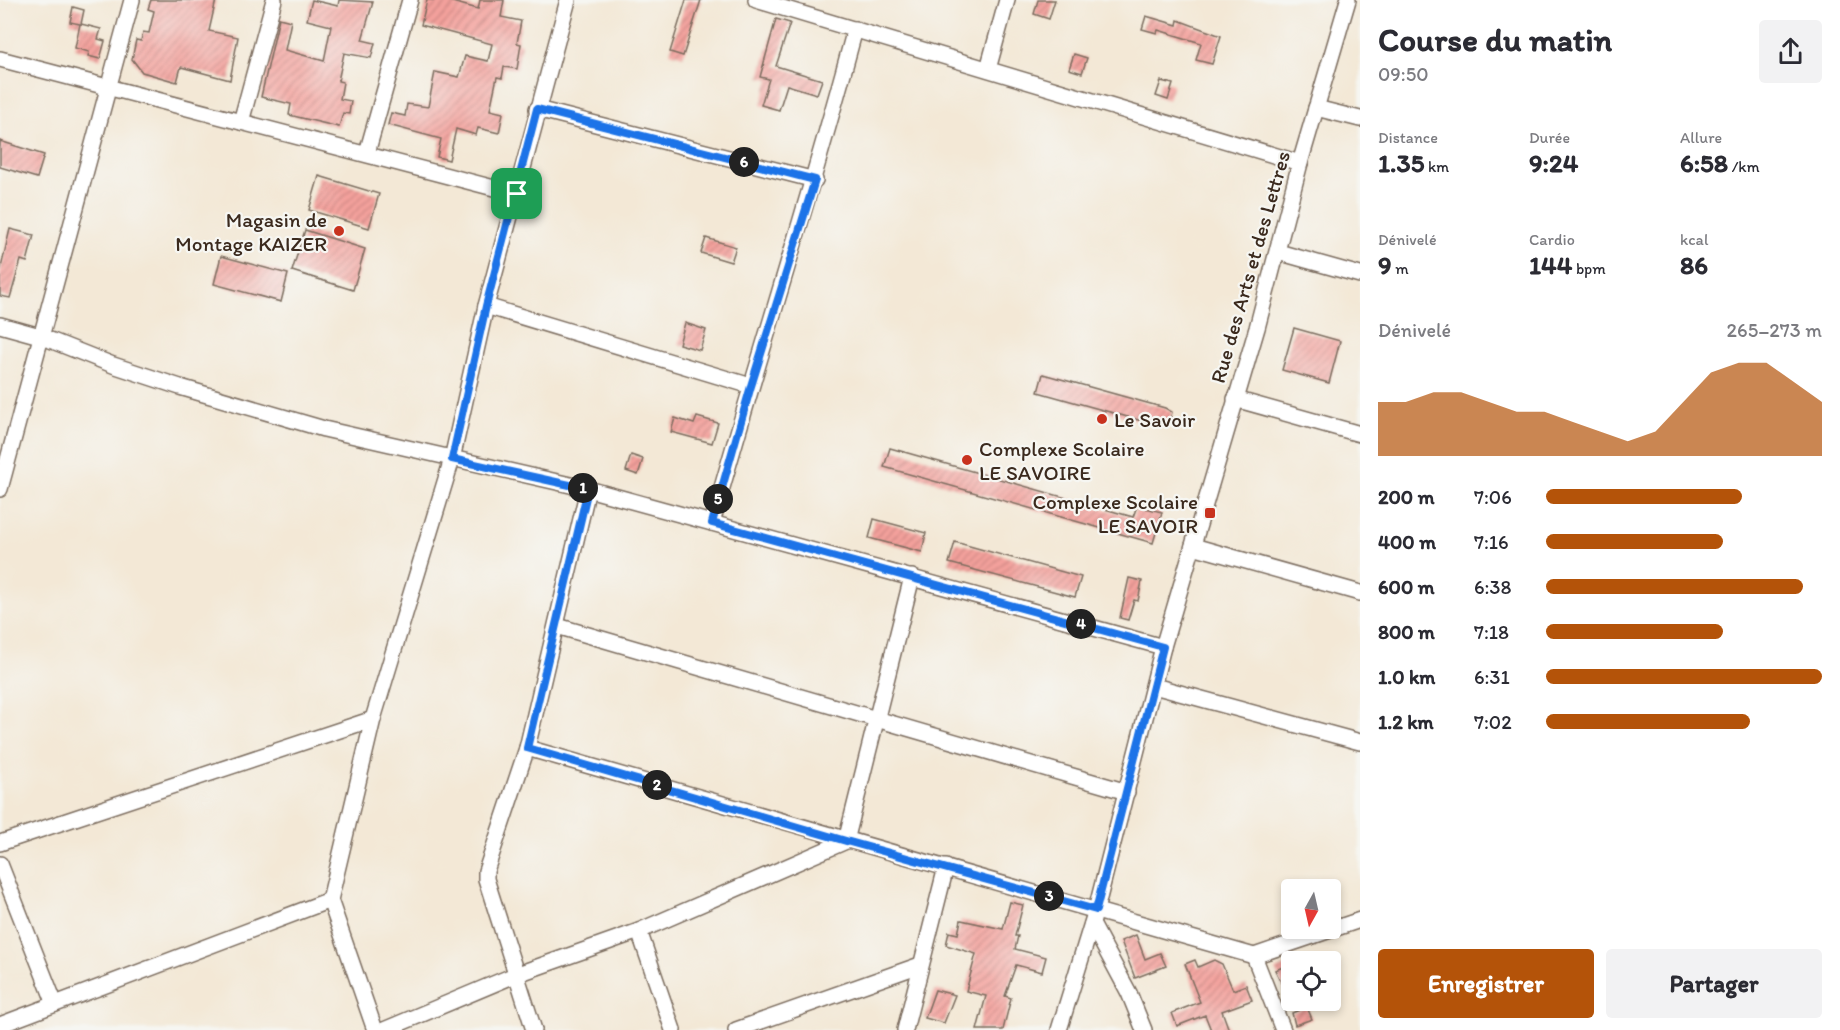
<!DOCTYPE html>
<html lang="fr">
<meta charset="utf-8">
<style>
body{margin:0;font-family:Itim,sans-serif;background:#f2f2f3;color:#2b2b33;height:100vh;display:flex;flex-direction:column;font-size:22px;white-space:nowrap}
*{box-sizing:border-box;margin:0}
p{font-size:20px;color:#7c7c81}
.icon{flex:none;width:33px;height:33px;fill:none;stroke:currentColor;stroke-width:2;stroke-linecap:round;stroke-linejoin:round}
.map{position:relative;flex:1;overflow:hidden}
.drawer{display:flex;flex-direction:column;background:#fff;width:480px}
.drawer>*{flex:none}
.needle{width:39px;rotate:188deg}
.controls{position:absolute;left:1281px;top:879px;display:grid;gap:12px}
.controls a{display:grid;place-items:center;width:60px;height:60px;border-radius:6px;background:#fff;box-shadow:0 3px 9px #0003;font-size:30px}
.pin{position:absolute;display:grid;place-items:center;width:51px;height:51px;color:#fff;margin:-26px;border-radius:12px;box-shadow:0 3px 9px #0006}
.km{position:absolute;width:30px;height:30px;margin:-15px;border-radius:50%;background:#222;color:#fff;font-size:16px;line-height:30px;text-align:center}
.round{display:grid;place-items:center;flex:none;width:63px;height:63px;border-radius:6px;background:#f2f2f3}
.headline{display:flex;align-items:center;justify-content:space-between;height:102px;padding:0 18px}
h1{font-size:33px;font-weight:700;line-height:45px}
.figures{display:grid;grid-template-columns:repeat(3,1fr);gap:9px;height:102px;padding:6px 18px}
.figures div{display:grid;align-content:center}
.figures b{font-size:26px;font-weight:700}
.figures small{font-size:16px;font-weight:400}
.figures p{font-size:16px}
.chart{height:168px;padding:12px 18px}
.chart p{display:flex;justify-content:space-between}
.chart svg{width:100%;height:108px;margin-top:6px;fill:#b45309;opacity:.7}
.button{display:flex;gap:12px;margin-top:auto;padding:12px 18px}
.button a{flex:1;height:69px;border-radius:6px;background:#b45309;color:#fff;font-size:24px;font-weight:700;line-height:69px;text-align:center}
.button a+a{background:#f2f2f3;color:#2b2b33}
ul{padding:0 18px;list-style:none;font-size:20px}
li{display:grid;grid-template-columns:96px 72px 1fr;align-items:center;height:45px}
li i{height:15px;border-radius:8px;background:#b45309}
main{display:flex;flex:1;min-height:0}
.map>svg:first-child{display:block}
.building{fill:url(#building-hatch)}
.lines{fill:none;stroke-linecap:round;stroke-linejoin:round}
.minor-casing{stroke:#7b6c5e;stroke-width:18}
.minor{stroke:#fff;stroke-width:15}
.route-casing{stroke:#fff;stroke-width:12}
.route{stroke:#1a73e8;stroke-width:8}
.poi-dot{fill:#c8321e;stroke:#f6f6f2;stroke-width:2}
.labels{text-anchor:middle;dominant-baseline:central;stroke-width:4.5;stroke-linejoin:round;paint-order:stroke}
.poi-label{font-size:21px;fill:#3b2a1e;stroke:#f6f6f2;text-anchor:end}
.street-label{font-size:21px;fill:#3b2a1e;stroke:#f6f6f2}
</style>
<main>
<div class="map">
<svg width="1360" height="1030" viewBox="0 0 1360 1030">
<defs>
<pattern id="building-hatch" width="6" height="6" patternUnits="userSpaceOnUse" patternTransform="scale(1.5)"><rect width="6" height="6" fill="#f4a19c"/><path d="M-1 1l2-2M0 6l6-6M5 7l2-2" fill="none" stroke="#c7837f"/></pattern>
</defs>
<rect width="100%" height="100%" fill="#f6f6f2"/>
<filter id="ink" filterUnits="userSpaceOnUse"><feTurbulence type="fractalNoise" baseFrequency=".0167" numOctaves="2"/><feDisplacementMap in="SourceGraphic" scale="12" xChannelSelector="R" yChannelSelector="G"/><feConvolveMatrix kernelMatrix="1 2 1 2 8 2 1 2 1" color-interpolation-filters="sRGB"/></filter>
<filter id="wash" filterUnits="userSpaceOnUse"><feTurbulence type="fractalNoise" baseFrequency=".008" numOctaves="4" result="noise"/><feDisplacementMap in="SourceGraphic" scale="24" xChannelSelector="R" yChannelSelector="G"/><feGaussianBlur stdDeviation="1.35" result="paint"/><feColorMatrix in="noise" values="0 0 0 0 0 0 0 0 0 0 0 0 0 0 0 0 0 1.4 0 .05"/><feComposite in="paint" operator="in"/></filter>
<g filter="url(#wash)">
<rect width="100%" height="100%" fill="#f3e8d6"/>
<g id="blocks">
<g class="building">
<path d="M 151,0 L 216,0 L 209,31 L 238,37 L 230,80 L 181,67 L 177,82 L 142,72 L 132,59 L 136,40 L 141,41 L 143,32 L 149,33 L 154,11 L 148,9 Z"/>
<path d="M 312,0 L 338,6 L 339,0 L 373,2 L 362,40 L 375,43 L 371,58 L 344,53 L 338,81 L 343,82 L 340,99 L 351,101 L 349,114 L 343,113 L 339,127 L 289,115 L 291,104 L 261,97 L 279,18 L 291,21 L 285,50 L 324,61 L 331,26 L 307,20 Z"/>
<path d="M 427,0 L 445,0 L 478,9 L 480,0 L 504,0 L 501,17 L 521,21 L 517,43 L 521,44 L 517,69 L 504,67 L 502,78 L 497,77 L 490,110 L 503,113 L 499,133 L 478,128 L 476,135 L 456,129 L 449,160 L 437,157 L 441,139 L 388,125 L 391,113 L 405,116 L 407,104 L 428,107 L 435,72 L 459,77 L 465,56 L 488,61 L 492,44 L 421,25 Z"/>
<path d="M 686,0 L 701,0 L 683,56 L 670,52 Z"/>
<path d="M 1038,0 L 1055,0 L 1049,19 L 1034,14 Z"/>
<path d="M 73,7 L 84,10 L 81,24 L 101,29 L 98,39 L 105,41 L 100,59 L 88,56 L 89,52 L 75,48 L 80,24 L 70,22 Z"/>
<path d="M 1146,16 L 1177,25 L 1178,20 L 1221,36 L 1212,64 L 1196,60 L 1201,43 L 1158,30 L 1157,33 L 1142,29 Z"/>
<path d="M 776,19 L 790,23 L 776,66 L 822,80 L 817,94 L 787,85 L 779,110 L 761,105 L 769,79 L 760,77 Z"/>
<path d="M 1074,54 L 1087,58 L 1082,73 L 1069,69 Z"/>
<path d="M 1161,81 L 1173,84 L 1168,100 L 1156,96 Z"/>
<path d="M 0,141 L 44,155 L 37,178 L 0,167 Z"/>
<path d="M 319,176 L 379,194 L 369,228 L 309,210 Z"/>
<path d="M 10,229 L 34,235 L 27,262 L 21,260 L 10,298 L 0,296 L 0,272 Z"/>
<path d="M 305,230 L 365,249 L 353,290 L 292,271 Z"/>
<path d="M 706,238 L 736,247 L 731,262 L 701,253 Z"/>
<path d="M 221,256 L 288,274 L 281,302 L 214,284 Z"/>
<path d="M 685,323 L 706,330 L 700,350 L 679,344 Z"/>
<path d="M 1294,328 L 1340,341 L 1329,383 L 1282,370 Z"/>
<path d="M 1043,374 L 1165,408 L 1172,412 L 1169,424 L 1161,422 L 1160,426 L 1038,392 Z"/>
<path d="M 697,417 L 718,423 L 712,443 L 671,432 L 675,418 L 694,424 Z"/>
<path d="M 890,448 L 1133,517 L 1137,506 L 1162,512 L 1153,543 L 884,467 Z"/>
<path d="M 631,455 L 643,459 L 638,475 L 626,471 Z"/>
<path d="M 874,519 L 926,533 L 922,552 L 869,538 Z"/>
<path d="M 955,542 L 1081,577 L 1075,597 L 949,563 Z"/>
<path d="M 1129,578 L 1142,581 L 1138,601 L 1134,600 L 1128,620 L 1120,618 Z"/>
<path d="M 1010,902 L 1023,905 L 1015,936 L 1018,936 L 1015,949 L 1046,957 L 1042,972 L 1016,965 L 1005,996 L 1011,998 L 1003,1030 L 977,1030 L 986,996 L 966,991 L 976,954 L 946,945 L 949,932 L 958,934 L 961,920 L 1003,929 Z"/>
<path d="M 1136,935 L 1145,959 L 1160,953 L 1166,966 L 1135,978 L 1121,941 Z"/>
<path d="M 1195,960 L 1198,967 L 1214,960 L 1222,964 L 1233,990 L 1246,985 L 1252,1000 L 1222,1011 L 1229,1030 L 1211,1030 L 1205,1015 L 1177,1026 L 1172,1013 L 1200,1002 L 1185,964 Z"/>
<path d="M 1292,964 L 1292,1002 L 1291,1002 L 1275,970 Z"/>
<path d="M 935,990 L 955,995 L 944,1023 L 925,1018 Z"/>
<path d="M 1307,1007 L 1312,1019 L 1295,1025 L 1292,1013 Z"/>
</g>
</g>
</g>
<g filter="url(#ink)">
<use href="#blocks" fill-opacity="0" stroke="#7b6c5e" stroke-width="1.5"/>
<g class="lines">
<g class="minor-casing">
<g id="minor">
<path d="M 756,0 L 1300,163"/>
<path d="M 0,59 L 517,194"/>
<path d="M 988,69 L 1007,0"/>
<path d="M 1316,108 L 1360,119"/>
<path d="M 537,109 L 815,180"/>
<path d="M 241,122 L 274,0"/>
<path d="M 367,153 L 410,0"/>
<path d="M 1278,252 L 1360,275"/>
<path d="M 486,306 L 751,386"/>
<path d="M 0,325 L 40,336 L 113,365 L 180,387 L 324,429 L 588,489 L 1163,647"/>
<path d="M 1235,399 L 1360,434"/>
<path d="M 0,489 L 132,0"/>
<path d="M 712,523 C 758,358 811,195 855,29"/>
<path d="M 1193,546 L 1360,593"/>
<path d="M 557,626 L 1127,792"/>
<path d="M 1154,686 L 1360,742"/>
<path d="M 527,748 L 1254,956 L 1360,920"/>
<path d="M 0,843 L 373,719"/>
<path d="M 0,864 L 55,1004"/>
<path d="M 1092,924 L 1129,993 L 1144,1030"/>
<path d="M 639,931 L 673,1030"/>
<path d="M 1254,956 L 1283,1030"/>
<path d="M 0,1025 L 330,900"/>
<path d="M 375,1030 L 330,900 L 373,719 L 452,459 L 486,306 L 568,0"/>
<path d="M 384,1030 L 515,975 L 639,931 L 846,841 L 912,577"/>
<path d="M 534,1030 L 486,879 L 486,871 L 527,748 L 588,489"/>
<path d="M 736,1030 L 920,965"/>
<path d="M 905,1030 L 946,867"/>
<path d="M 1059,1030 L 1096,910 L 1163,647 L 1257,328 L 1300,163 L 1348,0"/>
</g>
</g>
<use href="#minor" class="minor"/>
</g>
</g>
<g class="lines" filter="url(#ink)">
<g class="route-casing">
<path id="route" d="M 537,109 L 815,180 L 751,386 L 712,523 L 1163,647 L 1096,910 L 846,841 L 527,748 L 588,489 L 452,459 L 486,306 Z"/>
</g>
<use href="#route" class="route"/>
</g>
<g class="poi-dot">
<circle cx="339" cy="231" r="6"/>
<circle cx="1102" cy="419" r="6"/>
<circle cx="967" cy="460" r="6"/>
<rect x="1204" y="507" width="12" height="12" rx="3"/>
</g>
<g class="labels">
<g class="poi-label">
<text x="327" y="219">Magasin de<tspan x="327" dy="24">Montage KAIZER</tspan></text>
<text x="1114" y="419" text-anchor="start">Le Savoir</text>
<text x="979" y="448" text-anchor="start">Complexe Scolaire<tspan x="979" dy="24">LE SAVOIRE</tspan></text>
<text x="1198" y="501">Complexe Scolaire<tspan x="1198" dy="24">LE SAVOIR</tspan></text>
</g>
<g class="street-label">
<text transform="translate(1250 267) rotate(-74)">Rue des Arts et des Lettres</text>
</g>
</g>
</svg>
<div class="controls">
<a><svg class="needle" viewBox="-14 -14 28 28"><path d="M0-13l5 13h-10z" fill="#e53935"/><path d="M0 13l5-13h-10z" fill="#7c7c81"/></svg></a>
<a><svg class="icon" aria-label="locate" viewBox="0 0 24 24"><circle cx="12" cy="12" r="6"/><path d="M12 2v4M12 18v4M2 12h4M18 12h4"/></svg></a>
</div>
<div class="pin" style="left:517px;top:194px;background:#1e9e55"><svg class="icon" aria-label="arrive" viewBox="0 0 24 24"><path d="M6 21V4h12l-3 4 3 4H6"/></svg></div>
<b class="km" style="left:583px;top:488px">1</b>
<b class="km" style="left:657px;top:785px">2</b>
<b class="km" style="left:1049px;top:896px">3</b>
<b class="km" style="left:1081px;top:624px">4</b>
<b class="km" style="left:718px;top:499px">5</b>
<b class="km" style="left:744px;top:162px">6</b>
</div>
<section class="drawer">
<div class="headline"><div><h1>Course du matin</h1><p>09:50</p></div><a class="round"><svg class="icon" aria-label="share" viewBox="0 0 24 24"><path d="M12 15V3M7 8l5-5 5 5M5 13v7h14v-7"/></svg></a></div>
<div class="figures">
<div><p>Distance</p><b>1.35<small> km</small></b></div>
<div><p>Durée</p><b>9:24</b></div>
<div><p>Allure</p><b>6:58<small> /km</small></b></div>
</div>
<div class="figures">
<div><p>Dénivelé</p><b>9<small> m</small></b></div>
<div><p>Cardio</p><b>144<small> bpm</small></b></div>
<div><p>kcal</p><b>86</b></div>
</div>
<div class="chart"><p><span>Dénivelé</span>265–273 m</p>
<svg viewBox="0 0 160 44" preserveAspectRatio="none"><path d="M0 44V22L10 22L20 18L30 18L40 22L50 26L60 26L70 30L80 34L90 38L100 34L110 22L120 10L130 6L140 6L150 14L160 22V44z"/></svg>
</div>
<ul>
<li><b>200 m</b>7:06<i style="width:71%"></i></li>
<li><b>400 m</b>7:16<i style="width:64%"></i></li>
<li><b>600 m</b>6:38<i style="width:93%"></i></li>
<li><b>800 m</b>7:18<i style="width:64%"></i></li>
<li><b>1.0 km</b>6:31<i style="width:100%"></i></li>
<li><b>1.2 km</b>7:02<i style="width:74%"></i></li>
</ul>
<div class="button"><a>Enregistrer</a><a>Partager</a></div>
</section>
</main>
